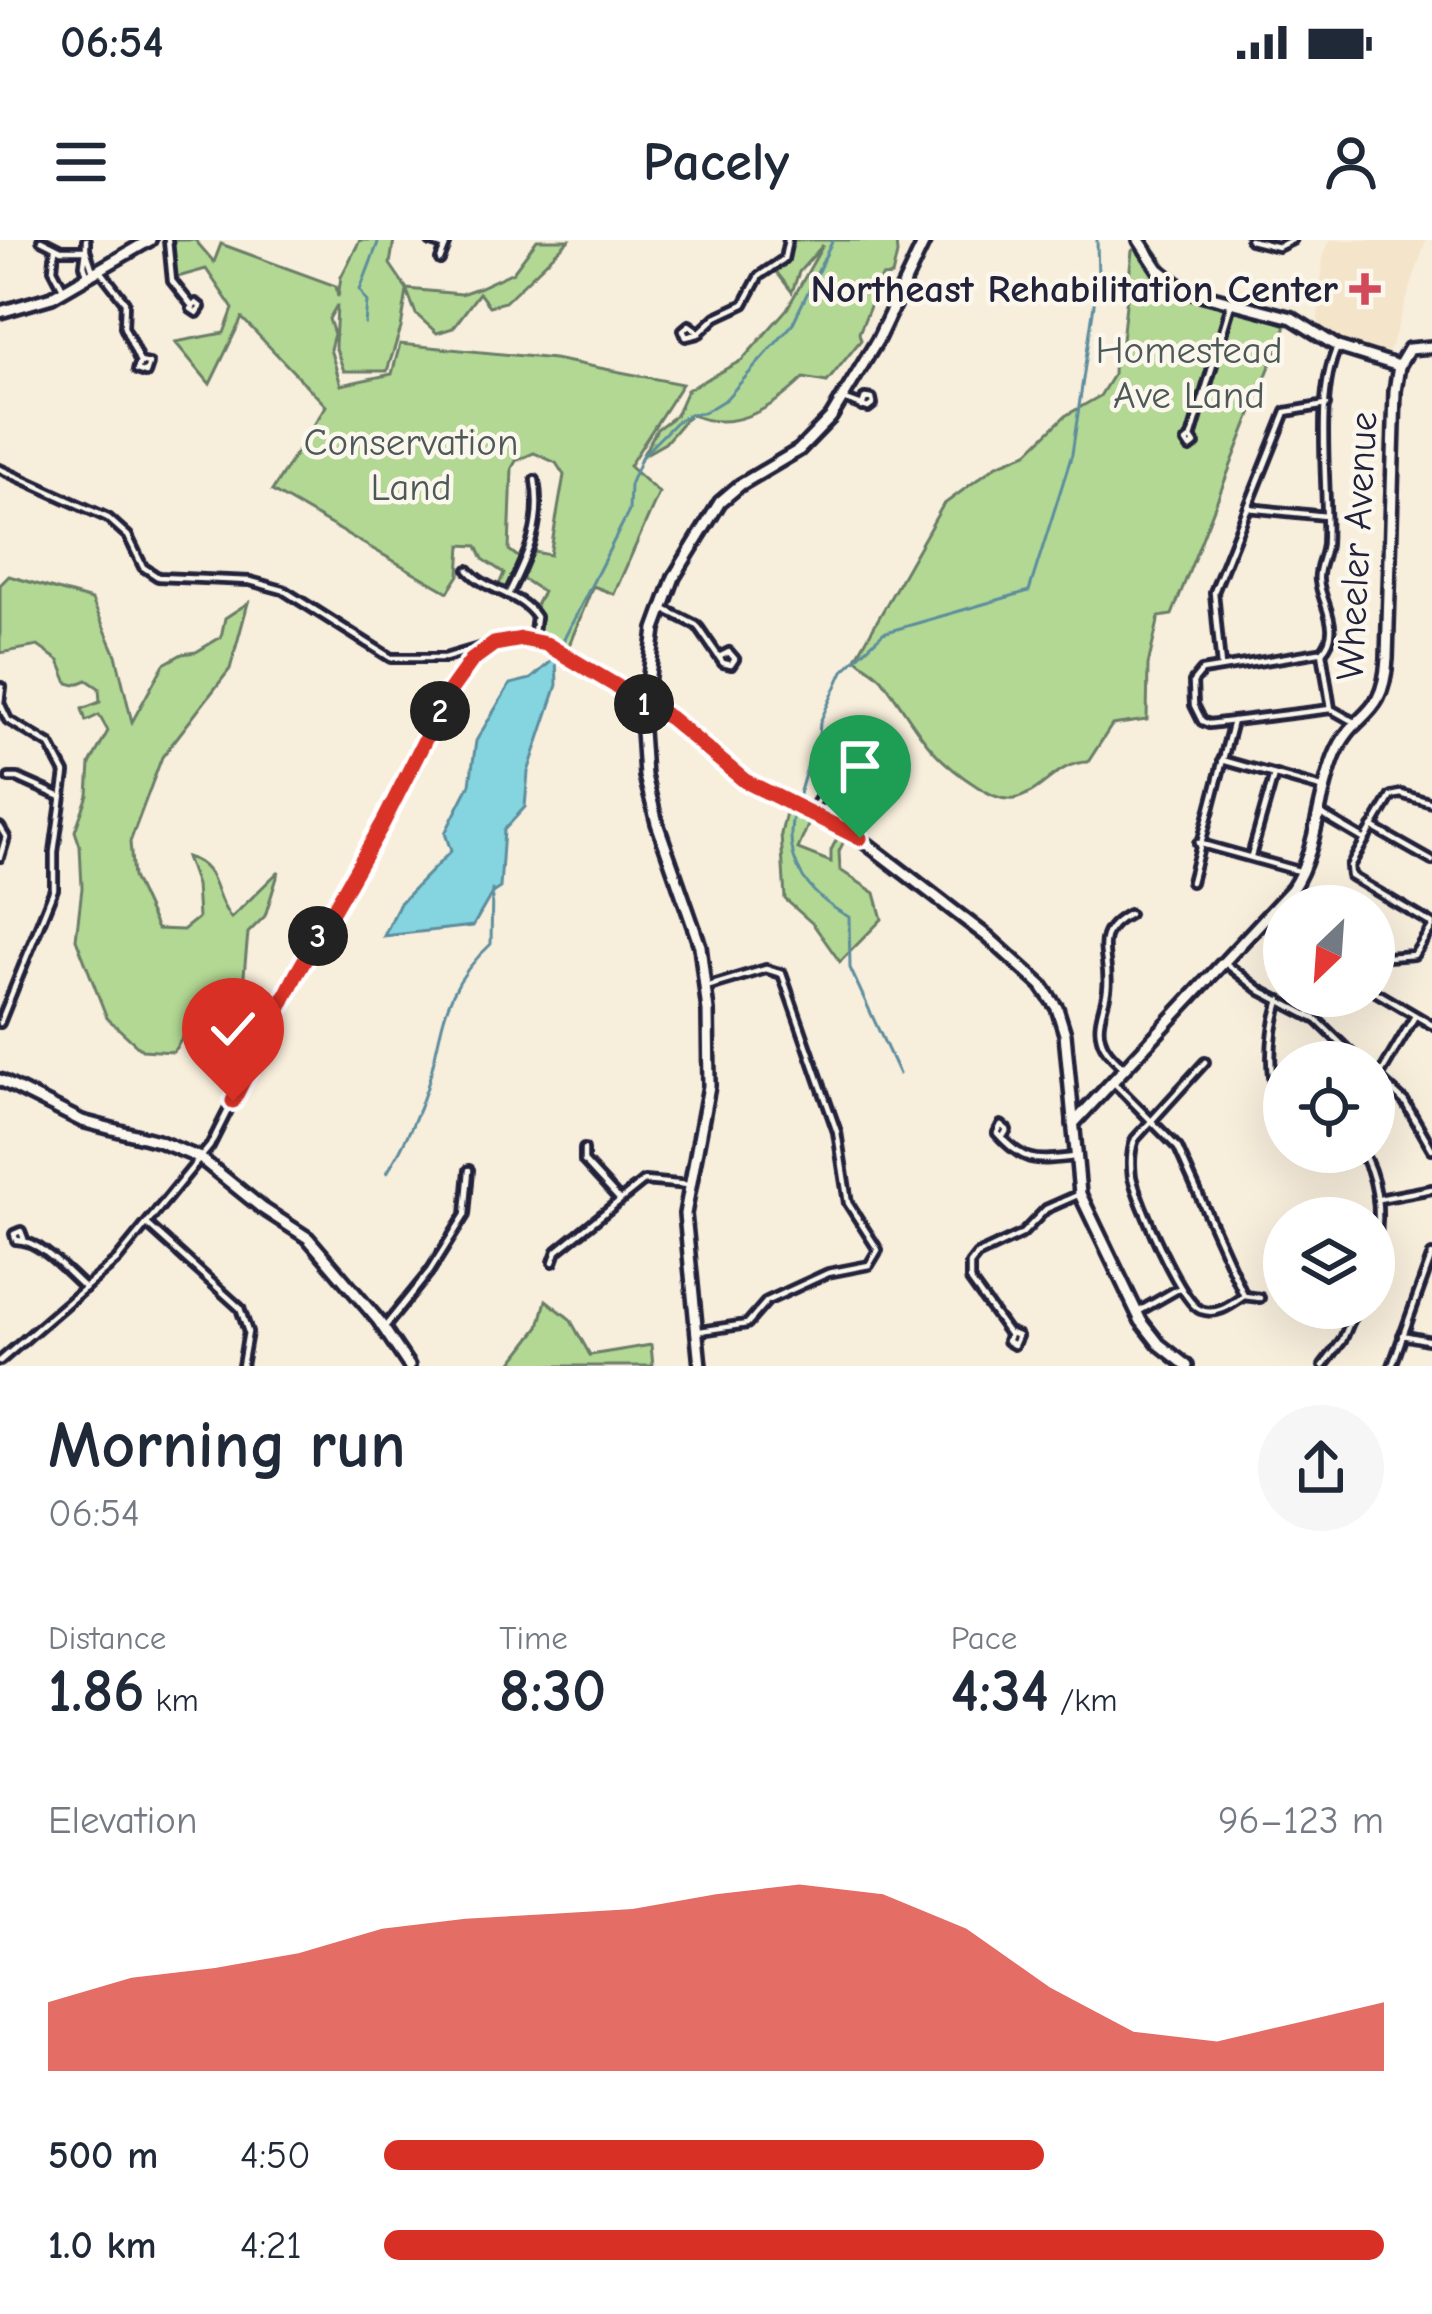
<!DOCTYPE html>
<meta charset="utf-8">
<style>
body{margin:0;font-family:"Comic Neue",sans-serif;background:#f6f6f7;color:#1f2937;height:100vh;display:flex;flex-direction:column;font-size:45px;white-space:nowrap}
*{box-sizing:border-box;margin:0}
p{font-size:39px;color:#747a83}
.icon{flex:none;width:66px;height:66px;fill:none;stroke:currentColor;stroke-width:2;stroke-linecap:round;stroke-linejoin:round}
.map{position:relative;height:1126px;overflow:hidden}
.sheet{display:flex;flex-direction:column;background:#fff;flex:1}
.sheet>*{flex:none}
.needle{width:78px;rotate:205deg}
.buttons{position:absolute;left:1263px;top:645px;display:grid;gap:24px}
.buttons a{display:grid;place-items:center;width:132px;height:132px;border-radius:50%;background:#fff;box-shadow:0 12px 48px #0002;font-size:60px}
.pin{position:absolute;display:grid;place-items:center;width:102px;height:102px;color:#fff;margin:-123px -51px;border-radius:50% 50% 50% 0;rotate:-45deg;box-shadow:0 0 12px #0007}
.pin .icon{rotate:45deg}
.km{position:absolute;width:60px;height:60px;margin:-30px;border-radius:50%;background:#222;color:#fff;font-size:33px;line-height:60px;text-align:center}
.round{display:grid;place-items:center;flex:none;width:126px;height:126px;border-radius:63px;background:#f6f6f7}
.overview{display:flex;align-items:center;justify-content:space-between;height:204px;padding:0 48px}
h1{font-size:66px;font-weight:700;line-height:90px}
.stats{display:grid;grid-template-columns:repeat(3,1fr);gap:18px;height:204px;padding:12px 48px}
.stats div{display:grid;align-content:center}
.stats b{font-size:60px;font-weight:700}
.stats small{font-size:33px;font-weight:400}
.stats p{font-size:33px}
.chart{height:336px;padding:24px 48px}
.chart p{display:flex;justify-content:space-between}
.chart svg{width:100%;height:216px;margin-top:12px;fill:#d93025;opacity:.7}
ul{padding:0 48px;list-style:none;font-size:39px}
li{display:grid;grid-template-columns:192px 144px 1fr;align-items:center;height:90px}
li i{height:30px;border-radius:15px;background:#d93025}
.status{display:flex;justify-content:space-between;align-items:center;height:84px;padding:0 60px;background:#fff;direction:ltr}
.status svg{height:33px;fill:currentColor}
header{display:flex;justify-content:space-between;align-items:center;height:156px;padding:0 48px;background:#fff;font-size:54px;font-weight:700}
.map>svg:first-child{display:block}
.built{fill:#f4e4c9}
.green{fill:#b2d894;stroke:#6a7d68;stroke-width:3}
.water{fill:#84d5df;stroke:#5d8d9d;stroke-width:3}
.lines{fill:none;stroke-linecap:round;stroke-linejoin:round}
.stream{stroke:#5d8d9d;stroke-width:3}
.street-casing{stroke:#22223b;stroke-width:14}
.secondary-casing{stroke:#22223b;stroke-width:18}
.street{stroke:#fbf7ec;stroke-width:4.5}
.secondary{stroke:#fbf7ec;stroke-width:9}
.route-casing{stroke:#fff;stroke-width:24}
.route{stroke:#d93025;stroke-width:15}
.poi-dot{fill:#d1495b;stroke:#fbf7ec;stroke-width:4.5}
.labels{text-anchor:middle;dominant-baseline:central;stroke-width:9;stroke-linejoin:round;paint-order:stroke}
.poi-label{font-size:39px;font-weight:bold;fill:#22223b;stroke:#fbf7ec;text-anchor:end}
.park-label{font-size:39px;fill:#4d5956;stroke:#fbf7ec}
.street-label{font-size:39px;fill:#22223b;stroke:#fbf7ec}
</style>
<div class="status"><b>06:54</b><svg viewBox="0 0 49 12"><path d="M0 12V9h3v3zM5 12V6h3v6zM10 12V3h3v9zM15 12V0h3v12zM26 1h20v11H26zM47 4h2v5h-2z"/></svg></div>
<header><svg class="icon" aria-label="menu" viewBox="0 0 24 24"><path d="M4 6h16M4 12h16M4 18h16"/></svg>Pacely<svg class="icon" aria-label="person" viewBox="0 0 24 24"><circle cx="12" cy="8" r="4"/><path d="M4 21q1-7 8-7t8 7"/></svg></header>
<div class="map">
<svg width="1432" height="1126" viewBox="0 0 1432 1126">
<rect width="100%" height="100%" fill="#f8eedc"/>
<filter id="ink" filterUnits="userSpaceOnUse"><feTurbulence type="fractalNoise" baseFrequency=".00833" numOctaves="2"/><feDisplacementMap in="SourceGraphic" scale="24" xChannelSelector="R" yChannelSelector="G"/><feConvolveMatrix kernelMatrix="1 2 1 2 8 2 1 2 1" color-interpolation-filters="sRGB"/></filter>
<g filter="url(#ink)">
<path class="built" d="M 1330,0 L 1426,0 L 1390,110 L 1378,116 L 1322,94 L 1318,79 L 1323,18 Z"/>
<g class="green">
<path d="M 171,0 L 195,0 L 214,22 L 221,4 L 336,46 L 338,57 L 341,37 L 360,0 L 394,0 L 390,24 L 407,49 L 461,54 L 478,48 L 513,32 L 537,0 L 569,0 L 505,62 L 489,66 L 479,53 L 453,88 L 437,93 L 416,74 L 407,51 L 401,88 L 387,131 L 344,131 L 335,106 L 337,65 L 329,79 L 334,94 L 330,109 L 341,145 L 392,134 L 400,104 L 554,119 L 682,144 L 629,226 L 659,253 L 614,354 L 593,346 L 566,413 L 538,397 L 535,367 L 543,352 L 520,337 L 534,312 L 550,315 L 564,235 L 556,223 L 534,213 L 516,221 L 512,228 L 509,310 L 522,320 L 505,349 L 498,347 L 504,333 L 483,319 L 477,306 L 461,305 L 459,335 L 448,352 L 272,251 L 326,166 L 242,78 L 210,144 L 175,102 L 224,93 L 233,69 L 206,29 L 174,38 Z"/>
<path d="M 791,0 L 896,0 L 897,14 L 892,36 L 882,37 L 859,93 L 861,100 L 827,142 L 804,138 C 773,168 732,194 690,174 L 665,203 L 642,216 L 657,189 L 676,175 L 687,150 L 742,120 L 787,69 L 823,5 L 799,32 L 792,52 L 774,29 L 787,17 Z"/>
<path d="M 1144,0 L 1148,0 L 1180,45 L 1286,85 L 1172,375 L 1159,377 L 1148,425 L 1147,480 L 1112,485 L 1088,522 C 1056,522 1043,553 1014,559 C 1001,561 988,553 978,547 C 925,514 918,488 884,442 C 877,431 864,427 856,418 L 943,265 L 997,225 L 1027,213 L 1065,176 L 1100,156 L 1113,135 L 1114,106 L 1121,109 L 1132,11 Z"/>
<path d="M 9,336 L 92,360 L 116,415 L 132,482 L 164,424 L 182,414 L 196,412 L 221,397 L 225,378 L 248,363 L 230,429 L 162,517 L 130,602 L 133,637 L 157,689 L 183,690 L 198,678 L 196,645 L 186,617 C 220,626 212,656 231,678 L 279,631 L 265,676 L 248,693 L 243,746 L 222,772 L 199,774 L 173,812 L 142,810 L 107,778 L 76,699 L 82,648 L 80,606 L 75,591 L 88,555 L 90,524 L 108,491 L 99,475 L 86,481 L 82,469 L 100,462 L 99,448 L 87,440 L 75,445 L 68,443 L 59,421 L 38,406 L 0,413 L 0,345 Z"/>
<path d="M 787,568 L 811,578 L 798,609 L 831,622 L 831,610 L 841,591 L 847,595 L 839,611 L 840,630 L 875,653 L 882,679 L 840,722 L 813,684 L 785,659 L 781,594 Z"/>
<path d="M 546,1060 L 570,1079 L 590,1115 L 651,1105 L 653,1126 L 509,1126 L 539,1087 Z"/>
</g>
<path class="water" d="M 556,417 L 557,445 L 528,532 L 525,567 L 504,590 L 500,648 L 492,653 L 473,686 L 384,696 L 400,663 L 451,611 L 445,593 L 470,544 L 476,501 L 510,444 L 531,439 Z"/>
<g class="lines">
<g class="stream">
<path d="M 365,84 L 367,62 L 360,50 L 379,0"/>
<path d="M 560,407 L 629,271 L 630,245 L 642,216 L 676,182 L 690,174 L 703,173 L 726,159 L 792,85 L 833,0"/>
<path d="M 797,561 L 809,521 L 818,510 L 820,482 L 843,431 L 883,393 L 1029,351 L 1072,214 L 1098,37 L 1097,0"/>
<path d="M 794,571 C 782,619 806,654 849,677 L 850,728 L 899,834"/>
<path d="M 387,933 C 404,905 417,879 427,847 C 445,785 440,751 491,704 L 492,650"/>
</g>
<g class="street-casing">
<g id="street">
<path d="M 41,0 L 61,10 L 86,10 L 86,0"/>
<path d="M 168,0 L 172,41 L 192,66"/>
<path d="M 1250,0 L 1278,7 L 1292,0"/>
<path d="M 431,2 L 445,7"/>
<path d="M 55,8 L 53,29 L 64,50"/>
<path d="M 440,20 L 448,0"/>
<path d="M 101,31 L 125,62 L 124,87 L 140,122 L 137,130 L 146,133 L 149,124 L 140,122"/>
<path d="M 88,37 L 84,25 L 86,10 L 94,34"/>
<path d="M 196,63 L 201,67 L 197,73 L 191,69 Z"/>
<path d="M 700,93 L 689,85 L 683,90 L 686,97 L 698,94 L 716,77 L 744,64 L 759,36 L 784,19 L 788,0"/>
<path d="M 846,160 L 868,168 L 873,164 L 872,159 L 865,158 L 862,167"/>
<path d="M 1191,198 L 1195,204 L 1190,208 L 1186,202 L 1191,198 L 1232,61"/>
<path d="M 0,229 L 108,278 L 128,296 L 143,327 L 158,337 L 250,341 L 283,350 L 391,418 L 445,418 L 506,400 L 538,401 L 645,464"/>
<path d="M 1248,268 L 1326,276"/>
<path d="M 468,330 C 486,352 520,352 536,377 L 533,400"/>
<path d="M 508,355 C 527,316 543,286 535,240"/>
<path d="M 664,369 L 696,385 L 699,388 L 723,423 L 731,425 L 735,419 L 729,412 L 719,417"/>
<path d="M 1319,412 L 1202,431 L 1193,442 L 1194,465 L 1202,481 L 1209,484 L 1331,469"/>
<path d="M 1322,412 C 1343,390 1322,365 1319,341 C 1317,329 1325,317 1326,304 C 1329,248 1314,157 1337,108"/>
<path d="M 1322,412 L 1331,469 L 1354,482"/>
<path d="M 1221,427 L 1214,352 L 1286,172 L 1326,165"/>
<path d="M 1222,520 L 1325,549"/>
<path d="M 9,538 L 18,538 L 61,557"/>
<path d="M 810,573 L 845,520 L 861,511"/>
<path d="M 1319,573 L 1365,600 L 1350,626 L 1351,636 L 1432,684"/>
<path d="M 0,587 L 6,597 L 0,617"/>
<path d="M 1372,587 L 1432,621"/>
<path d="M 1365,600 L 1391,556 L 1401,554 L 1432,563"/>
<path d="M 1198,603 L 1302,632"/>
<path d="M 1251,616 L 1274,535"/>
<path d="M 1191,642 L 1233,481"/>
<path d="M 1265,678 L 1284,690"/>
<path d="M 1374,718 L 1414,715 L 1432,687"/>
<path d="M 1224,722 L 1261,751 L 1317,780 L 1360,822"/>
<path d="M 1374,751 L 1432,785"/>
<path d="M 1280,760 C 1269,796 1266,843 1284,877"/>
<path d="M 0,783 L 54,649 L 54,612 L 65,533 L 50,505 L 8,480 L 0,463 L 2,447"/>
<path d="M 1205,822 L 1135,899 C 1130,912 1130,923 1132,937 C 1137,959 1181,1064 1201,1070 C 1217,1076 1231,1065 1244,1056 L 1260,1058"/>
<path d="M 1124,828 C 1115,819 1104,810 1101,798 C 1096,782 1105,766 1107,750 C 1112,716 1088,696 1129,674"/>
<path d="M 1374,833 L 1405,862 L 1432,909"/>
<path d="M 1379,837 L 1415,776"/>
<path d="M 1112,841 L 1178,908 L 1244,1056"/>
<path d="M 1002,898 L 1007,890 L 1001,885 L 997,893 C 1025,924 1035,921 1075,917"/>
<path d="M 584,909 L 584,921 L 619,959"/>
<path d="M 1350,912 L 1366,919 C 1381,950 1380,983 1374,1016"/>
<path d="M 1379,959 L 1432,949"/>
<path d="M 147,984 L 240,1068 L 248,1092 L 242,1126"/>
<path d="M 24,999 L 21,991 L 14,994 L 16,1000 C 40,1000 66,1031 85,1048"/>
<path d="M 553,1022 L 557,1011 L 644,941 L 689,945"/>
<path d="M 1136,1073 L 1178,1049"/>
<path d="M 384,1088 L 430,1031 L 465,975 L 469,930"/>
<path d="M 700,1091 L 747,1084 L 767,1061 L 828,1033 L 869,1025 L 878,1010 L 848,963 L 837,892 L 782,734 L 766,729 L 706,747"/>
<path d="M 1011,1093 L 1018,1096 L 1014,1105 L 1007,1101 Z"/>
<path d="M 1009,1094 L 970,1040 L 970,1024 L 977,1015 L 1022,994 L 1046,969 L 1080,954"/>
<path d="M 1402,1095 L 1432,1101"/>
<path d="M 0,1121 L 117,1020 L 210,906 L 296,735 L 389,572 L 449,452 L 484,409"/>
<path d="M 1323,1126 L 1342,1101 L 1356,1068"/>
<path d="M 1392,1126 L 1432,1015"/>
</g>
</g>
<g class="secondary-casing">
<g id="secondary">
<path d="M 1139,0 L 1158,29 L 1185,50 L 1292,78 L 1338,107 L 1399,126 L 1409,109 L 1432,107"/>
<path d="M 0,72 L 52,57 L 150,0"/>
<path d="M 645,464 L 681,487 L 745,541 L 854,594 L 988,697 L 1041,745 L 1057,768 L 1065,794 L 1080,954 L 1141,1081 L 1159,1104 L 1187,1126"/>
<path d="M 0,840 L 82,881 L 158,901 L 200,918 L 262,968 L 308,998 L 378,1080 L 409,1126"/>
<path d="M 1073,884 L 1292,649 C 1318,610 1317,558 1335,515 C 1354,469 1383,482 1387,419 L 1395,151 L 1399,126"/>
<path d="M 700,1126 L 685,974 L 709,846 L 708,771 L 700,706 L 657,583 L 645,536 L 642,490 L 655,389 L 674,337 L 720,262 L 740,245 L 799,210 L 831,177 L 877,101 L 925,0"/>
</g>
</g>
<use href="#street" class="street"/>
<use href="#secondary" class="secondary"/>
</g>
</g>
<g class="lines" filter="url(#ink)">
<g class="route-casing">
<path id="route" d="M 233,861 L 296,735 L 383,583 L 449,452 L 472,420 L 494,404 L 522,399 L 546,404 L 670,478 L 745,541 L 860,598"/>
</g>
<use href="#route" class="route"/>
</g>
<path class="poi-dot" d="M1359 31h12v12h12v12h-12v12h-12v-12h-12v-12h12z"/>
<g class="labels">
<g class="poi-label">
<text x="1338" y="49">Northeast Rehabilitation Center</text>
</g>
<g class="park-label">
<text x="1189" y="110">Homestead<tspan x="1189" dy="45">Ave Land</tspan></text>
<text x="411" y="202">Conservation<tspan x="411" dy="45">Land</tspan></text>
</g>
<g class="street-label">
<text transform="translate(1357 306) rotate(-87)">Wheeler Avenue</text>
</g>
</g>
</svg>
<div class="buttons">
<a><svg class="needle" viewBox="-14 -14 28 28"><path d="M0-13l5 13h-10z" fill="#e53935"/><path d="M0 13l5-13h-10z" fill="#747a83"/></svg></a>
<a><svg class="icon" aria-label="locate" viewBox="0 0 24 24"><circle cx="12" cy="12" r="6"/><path d="M12 2v4M12 18v4M2 12h4M18 12h4"/></svg></a>
<a><svg class="icon" aria-label="layers" viewBox="0 0 24 24"><path d="M12 4l9 5-9 5-9-5zM3 14l9 5 9-5"/></svg></a>
</div>
<div class="pin" style="left:860px;top:598px;background:#1e9e55"><svg class="icon" aria-label="arrive" viewBox="0 0 24 24"><path d="M6 21V4h12l-3 4 3 4H6"/></svg></div>
<div class="pin" style="left:233px;top:861px;background:#d93025"><svg class="icon" aria-label="check" viewBox="0 0 24 24"><path d="M5 12l5 5 9-10"/></svg></div>
<b class="km" style="left:644px;top:464px">1</b>
<b class="km" style="left:440px;top:471px">2</b>
<b class="km" style="left:318px;top:696px">3</b>
</div>
<section class="sheet">
<div class="overview"><div><h1>Morning run</h1><p>06:54</p></div><a class="round"><svg class="icon" aria-label="share" viewBox="0 0 24 24"><path d="M12 15V3M7 8l5-5 5 5M5 13v7h14v-7"/></svg></a></div>
<div class="stats">
<div><p>Distance</p><b>1.86<small> km</small></b></div>
<div><p>Time</p><b>8:30</b></div>
<div><p>Pace</p><b>4:34<small> /km</small></b></div>
</div>
<div class="chart"><p><span>Elevation</span>96–123 m</p>
<svg viewBox="0 0 160 44" preserveAspectRatio="none"><path d="M0 44V30L10 25L20 23L30 20L40 15L50 13L60 12L70 11L80 8L90 6L100 8L110 15L120 27L130 36L140 38L150 34L160 30V44z"/></svg>
</div>
<ul>
<li><b>500 m</b>4:50<i style="width:66%"></i></li>
<li><b>1.0 km</b>4:21<i style="width:100%"></i></li>
</ul>
</section>
